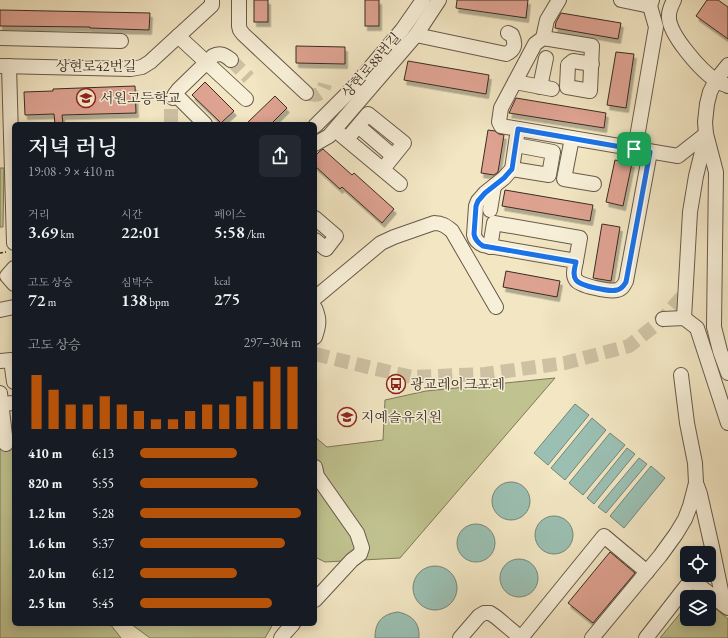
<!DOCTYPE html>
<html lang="ko">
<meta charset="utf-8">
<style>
body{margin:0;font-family:"EB Garamond","Noto Serif KR",serif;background:#242831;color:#f1f3f6;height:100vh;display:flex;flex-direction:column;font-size:15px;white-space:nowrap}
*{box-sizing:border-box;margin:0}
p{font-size:13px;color:#9ea1a6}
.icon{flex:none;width:22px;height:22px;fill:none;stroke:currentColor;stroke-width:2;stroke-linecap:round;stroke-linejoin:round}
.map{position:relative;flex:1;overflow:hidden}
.details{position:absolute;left:12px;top:122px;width:305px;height:504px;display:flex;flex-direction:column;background:#171b24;border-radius:6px;box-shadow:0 2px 10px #0003}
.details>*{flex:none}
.tools{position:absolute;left:680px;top:546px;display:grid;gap:8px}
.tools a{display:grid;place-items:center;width:36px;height:36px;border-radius:6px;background:#171b24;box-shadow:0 2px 10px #0003;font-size:20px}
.pin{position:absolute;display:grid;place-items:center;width:34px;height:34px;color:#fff;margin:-17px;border-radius:8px;box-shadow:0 2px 6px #0006}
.round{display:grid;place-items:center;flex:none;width:42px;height:42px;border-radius:6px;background:#242831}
.summary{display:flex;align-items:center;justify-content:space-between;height:68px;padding:0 16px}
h1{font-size:22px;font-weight:600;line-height:30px}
.stats{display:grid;grid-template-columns:repeat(3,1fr);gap:6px;height:68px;padding:4px 16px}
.stats div{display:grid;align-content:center}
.stats b{font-size:17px;font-weight:600}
.stats small{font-size:11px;font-weight:400}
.stats p{font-size:11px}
.chart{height:112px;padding:8px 16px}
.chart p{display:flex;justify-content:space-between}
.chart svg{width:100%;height:72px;margin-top:4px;stroke:#b45309;stroke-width:6}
ul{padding:0 16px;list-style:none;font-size:13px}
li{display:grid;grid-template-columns:64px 48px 1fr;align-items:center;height:30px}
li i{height:10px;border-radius:5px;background:#b45309}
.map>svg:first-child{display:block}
.green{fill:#c0c390;stroke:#7d7859}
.water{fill:#9bc0b3;stroke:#748579}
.building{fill:#dea291;stroke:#3a2c22;filter:url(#shadow)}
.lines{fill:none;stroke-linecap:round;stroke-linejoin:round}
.minor-tunnel{stroke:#cdc1a3;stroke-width:14;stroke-dasharray:14 7;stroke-linecap:butt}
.minor-casing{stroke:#685a4a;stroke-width:16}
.path{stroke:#3a2c22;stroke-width:1.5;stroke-dasharray:3 2;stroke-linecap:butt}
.minor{stroke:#f7efd8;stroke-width:14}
.route-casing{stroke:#fff;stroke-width:8}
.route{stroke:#1a73e8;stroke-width:5}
.labels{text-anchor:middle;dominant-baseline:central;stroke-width:3;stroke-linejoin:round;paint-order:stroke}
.street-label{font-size:14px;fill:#3a2c22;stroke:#f7efd8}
.poi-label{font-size:14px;fill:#3a2c22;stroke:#f7efd8;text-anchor:start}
</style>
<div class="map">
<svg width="728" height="638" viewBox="0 0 728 638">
<defs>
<filter id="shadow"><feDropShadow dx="2.5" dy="4.5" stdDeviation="0" flood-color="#0004"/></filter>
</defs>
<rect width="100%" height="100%" fill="#f2e6c3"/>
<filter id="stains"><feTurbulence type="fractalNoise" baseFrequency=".005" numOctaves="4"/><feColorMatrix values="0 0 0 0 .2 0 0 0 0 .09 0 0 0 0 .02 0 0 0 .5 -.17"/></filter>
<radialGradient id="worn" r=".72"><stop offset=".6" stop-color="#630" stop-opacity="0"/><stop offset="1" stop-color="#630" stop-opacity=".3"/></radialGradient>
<g class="green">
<path d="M 0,168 L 4,168 L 3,227 L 0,227 Z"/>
<path d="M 555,378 L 400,558 L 325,562 L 315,557 L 315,437 L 327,447 L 383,440 L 385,400 L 426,391 Z"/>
<path d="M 0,444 L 14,444 L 14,624 L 110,624 L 121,638 L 0,638 Z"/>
<path d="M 709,603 L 728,619 L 728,638 L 660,638 L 687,605 L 687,619 L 709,619 Z"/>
<path d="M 131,624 L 273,624 L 265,638 L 150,638 Z"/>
</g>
<g class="water">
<path d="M 575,404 L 589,415 L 548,465 L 534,453 Z"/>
<path d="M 592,418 L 606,430 L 565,480 L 551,468 Z"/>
<path d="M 610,433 L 625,445 L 583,495 L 569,483 Z"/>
<path d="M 627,448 L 635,454 L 594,504 L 587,498 Z"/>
<path d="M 639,458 L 647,464 L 606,513 L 598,507 Z"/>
<path d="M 651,466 L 665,478 L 624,528 L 610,516 Z"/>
<circle cx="511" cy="501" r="19"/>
<circle cx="554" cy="535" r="19"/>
<circle cx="476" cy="543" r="19"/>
<circle cx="519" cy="578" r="19"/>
<circle cx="435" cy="588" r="22"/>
<path d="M 398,612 C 412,615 420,623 419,638 L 375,638 C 375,622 382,614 398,612 Z"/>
</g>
<g class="building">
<rect x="254" y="0" width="14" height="22"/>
<rect x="365" y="0" width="14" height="26"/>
<path d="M 457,0 L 528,0 L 526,18 L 456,8 Z"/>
<path d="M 707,0 L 718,0 L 728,7 L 728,39 L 696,16 Z"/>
<path d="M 0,10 L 150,13 L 149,30 L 90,28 L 90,27 L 0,26 Z"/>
<path d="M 561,13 L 621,23 L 618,39 L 555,28 L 556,22 Z"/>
<path d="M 296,46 L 345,47 L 345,64 L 296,63 Z"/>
<path d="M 616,52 L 634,54 L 626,108 L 607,105 Z"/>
<path d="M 408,61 L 489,75 L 486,94 L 404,80 Z"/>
<path d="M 205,82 L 234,111 L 221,123 L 192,95 Z"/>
<path d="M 135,86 L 136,113 L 62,115 L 63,124 L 55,124 L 54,114 L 25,115 L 24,92 L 53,91 L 53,89 Z"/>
<path d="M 275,96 L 287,108 L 271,124 L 246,124 Z"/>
<path d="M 516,98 L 606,113 L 604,128 L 509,113 Z"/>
<path d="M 488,130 L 495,131 L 499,134 L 504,135 L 498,172 L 494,175 L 481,173 Z"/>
<path d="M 323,149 L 352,175 L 354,173 L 394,209 L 382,223 L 342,187 L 340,189 L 315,166 L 315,156 L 319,152 Z"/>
<path d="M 615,160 L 632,163 L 623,206 L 606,202 Z"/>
<path d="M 505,190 L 593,205 L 590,221 L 502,206 Z"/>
<path d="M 602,224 L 620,227 L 611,281 L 593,278 Z"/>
<path d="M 506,271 L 560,281 L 557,297 L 503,287 Z"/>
<path d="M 610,552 L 635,573 L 593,623 L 568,603 Z"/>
</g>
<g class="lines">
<g class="minor-tunnel">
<path d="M 231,60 L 249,78"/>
<path d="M 306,93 C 317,97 322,95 325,84"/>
<path d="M 171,123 L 171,107 L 173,98"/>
<path d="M 315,354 L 372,368 L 412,377 L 485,374 L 565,363 L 629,346 L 663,319 L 685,293"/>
</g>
<g class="minor-casing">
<g id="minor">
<path d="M 239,0 L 239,26 L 240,30 L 243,34 L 306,93"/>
<path d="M 559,0 L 547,20 L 543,38 L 535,44 L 501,108 L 499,122 L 501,126 L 678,156 L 706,134"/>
<path d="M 621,0 L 650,6"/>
<path d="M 674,0 C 672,4 669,10 669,15 C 667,33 702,72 717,81 C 720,83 724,84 728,86"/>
<path d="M 416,35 L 506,54 C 515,50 516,44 512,35 L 508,33"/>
<path d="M 178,36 L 246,99"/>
<path d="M 0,38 L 121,41"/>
<path d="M 543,38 L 592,46 L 590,91 L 567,87 L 568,65 L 573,61 L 592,64"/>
<path d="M 728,65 L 716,80 L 710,92 L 707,104 L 705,122 L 706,134 L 716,172 L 714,327 L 720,351 L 728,373"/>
<path d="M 0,66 L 131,69 L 142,67 L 150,62 L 212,5 L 212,0"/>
<path d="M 9,66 L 14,243"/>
<path d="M 515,82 L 552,89"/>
<path d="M 540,87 L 546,58"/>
<path d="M 175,94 L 205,124"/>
<path d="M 173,98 L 178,90 L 213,56 C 220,52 225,55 231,60"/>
<path d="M 315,126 L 353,88 L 402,30 L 423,0"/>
<path d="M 518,129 L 512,169 L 504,178 L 485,193 L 478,201 L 476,206 L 474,235 C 475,240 478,243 483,245 L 576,261 C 575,267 572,275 576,280 C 580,286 610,292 617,290 C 622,289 624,285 626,281 L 650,152"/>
<path d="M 364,131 L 393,156"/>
<path d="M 340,134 L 400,184"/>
<path d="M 572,138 L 564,179 L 594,184"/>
<path d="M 347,139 L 368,114 L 404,143 L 383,169"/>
<path d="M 315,144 L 329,136 L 335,129 L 416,35 L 439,0"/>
<path d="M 635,149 L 656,27 L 650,6 L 652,0"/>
<path d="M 512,169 L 549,175 L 553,152 L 516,145"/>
<path d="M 490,210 L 494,186"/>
<path d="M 315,218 L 336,236 L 326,249 L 315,240"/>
<path d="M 490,247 L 494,223 L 580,238 L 576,261"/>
<path d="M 14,268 L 7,276 L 14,284"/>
<path d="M 315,298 L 381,243 L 394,237 L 434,223 C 442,223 446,226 452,231 L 496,307"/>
<path d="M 315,308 C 320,320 319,325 315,337"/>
<path d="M 0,310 L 14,307"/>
<path d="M 684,318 L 690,212 L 696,176 L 706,136"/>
<path d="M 663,319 L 684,318 L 697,328 L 728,423"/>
<path d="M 0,361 L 11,360 L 14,382"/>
<path d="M 681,375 L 687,423 L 695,463 L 696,483 L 700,494 L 712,547 L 724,605 L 728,608"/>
<path d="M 0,393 L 6,444"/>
<path d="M 1,404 L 14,403"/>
<path d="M 315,467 L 317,476 L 357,533 L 362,548 L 360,554 L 352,560 L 315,600"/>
<path d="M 692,580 L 724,605 L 726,603"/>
<path d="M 281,638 L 284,634 L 293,624"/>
<path d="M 460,638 L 479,616 L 484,613 L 490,613 L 496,617 L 521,638"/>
<path d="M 521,638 L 604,536 L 647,572"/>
<path d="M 592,638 L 660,556 L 676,534 L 685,519 L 690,506 L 696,483"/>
<path d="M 646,638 L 695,575"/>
</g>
</g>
<path class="path" d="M 0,253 L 6,252"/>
<use href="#minor" class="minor"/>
</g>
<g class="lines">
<g class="route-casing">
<path id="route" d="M 518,129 L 650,152 L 626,282 C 624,285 622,289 617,290 C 610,292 580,286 576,280 C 572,275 575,267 576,262 L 483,246 C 478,243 475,240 474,234 L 476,206 L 478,201 L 485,193 L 504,178 L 512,169 Z"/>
</g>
<use href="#route" class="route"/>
</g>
<defs>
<g id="school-ring" transform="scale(1)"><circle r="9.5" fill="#f7efd8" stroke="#8f2418" stroke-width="1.5"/><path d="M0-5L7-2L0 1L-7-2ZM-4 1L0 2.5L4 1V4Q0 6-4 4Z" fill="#8f2418"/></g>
<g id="bus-ring" transform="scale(1)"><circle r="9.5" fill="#f7efd8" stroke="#8f2418" stroke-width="1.5"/><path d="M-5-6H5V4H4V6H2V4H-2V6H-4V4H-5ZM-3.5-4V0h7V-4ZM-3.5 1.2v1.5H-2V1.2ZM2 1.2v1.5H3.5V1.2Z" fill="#8f2418"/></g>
</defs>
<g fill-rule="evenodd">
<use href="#school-ring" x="86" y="98"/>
<use href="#bus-ring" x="396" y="384"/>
<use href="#school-ring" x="347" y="417"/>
</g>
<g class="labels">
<g class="street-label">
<text transform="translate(371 65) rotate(-49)">상현로88번길</text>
<text x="96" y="66">상현로42번길</text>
</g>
<g class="poi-label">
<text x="100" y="98">서원고등학교</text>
<text x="410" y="384">광교레이크포레</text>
<text x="361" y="417">지예슬유치원</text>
</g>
</g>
<rect width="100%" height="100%" filter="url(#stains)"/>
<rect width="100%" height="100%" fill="url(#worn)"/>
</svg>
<div class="tools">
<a><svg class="icon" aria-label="locate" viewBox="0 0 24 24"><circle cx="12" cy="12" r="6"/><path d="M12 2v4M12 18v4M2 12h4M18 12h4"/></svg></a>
<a><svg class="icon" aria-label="layers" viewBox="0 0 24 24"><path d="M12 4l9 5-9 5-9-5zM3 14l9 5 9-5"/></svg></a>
</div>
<div class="pin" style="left:634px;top:149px;background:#1e9e55"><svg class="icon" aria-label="arrive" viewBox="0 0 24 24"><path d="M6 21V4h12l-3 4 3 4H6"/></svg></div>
<section class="details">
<div class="summary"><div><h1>저녁 러닝</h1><p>19:08 · 9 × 410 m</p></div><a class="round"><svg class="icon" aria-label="share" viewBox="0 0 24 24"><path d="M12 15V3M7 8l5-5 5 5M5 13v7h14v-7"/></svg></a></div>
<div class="stats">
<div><p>거리</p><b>3.69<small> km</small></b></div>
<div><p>시간</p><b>22:01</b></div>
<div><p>페이스</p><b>5:58<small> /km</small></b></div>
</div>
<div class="stats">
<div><p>고도 상승</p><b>72<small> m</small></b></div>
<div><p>심박수</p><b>138<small> bpm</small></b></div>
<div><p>kcal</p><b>275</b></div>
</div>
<div class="chart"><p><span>고도 상승</span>297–304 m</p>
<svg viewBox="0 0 160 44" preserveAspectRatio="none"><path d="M5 44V11M15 44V20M25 44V29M35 44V29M45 44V24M55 44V29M65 44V33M75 44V38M85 44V38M95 44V33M105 44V29M115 44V29M125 44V24M135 44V15M145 44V6M155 44V6"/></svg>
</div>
<ul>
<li><b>410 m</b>6:13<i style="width:60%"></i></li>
<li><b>820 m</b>5:55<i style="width:73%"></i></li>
<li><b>1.2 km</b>5:28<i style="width:100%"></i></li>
<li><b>1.6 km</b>5:37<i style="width:90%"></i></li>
<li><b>2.0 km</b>6:12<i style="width:60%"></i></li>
<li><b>2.5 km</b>5:45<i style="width:82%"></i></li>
</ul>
</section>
</div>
